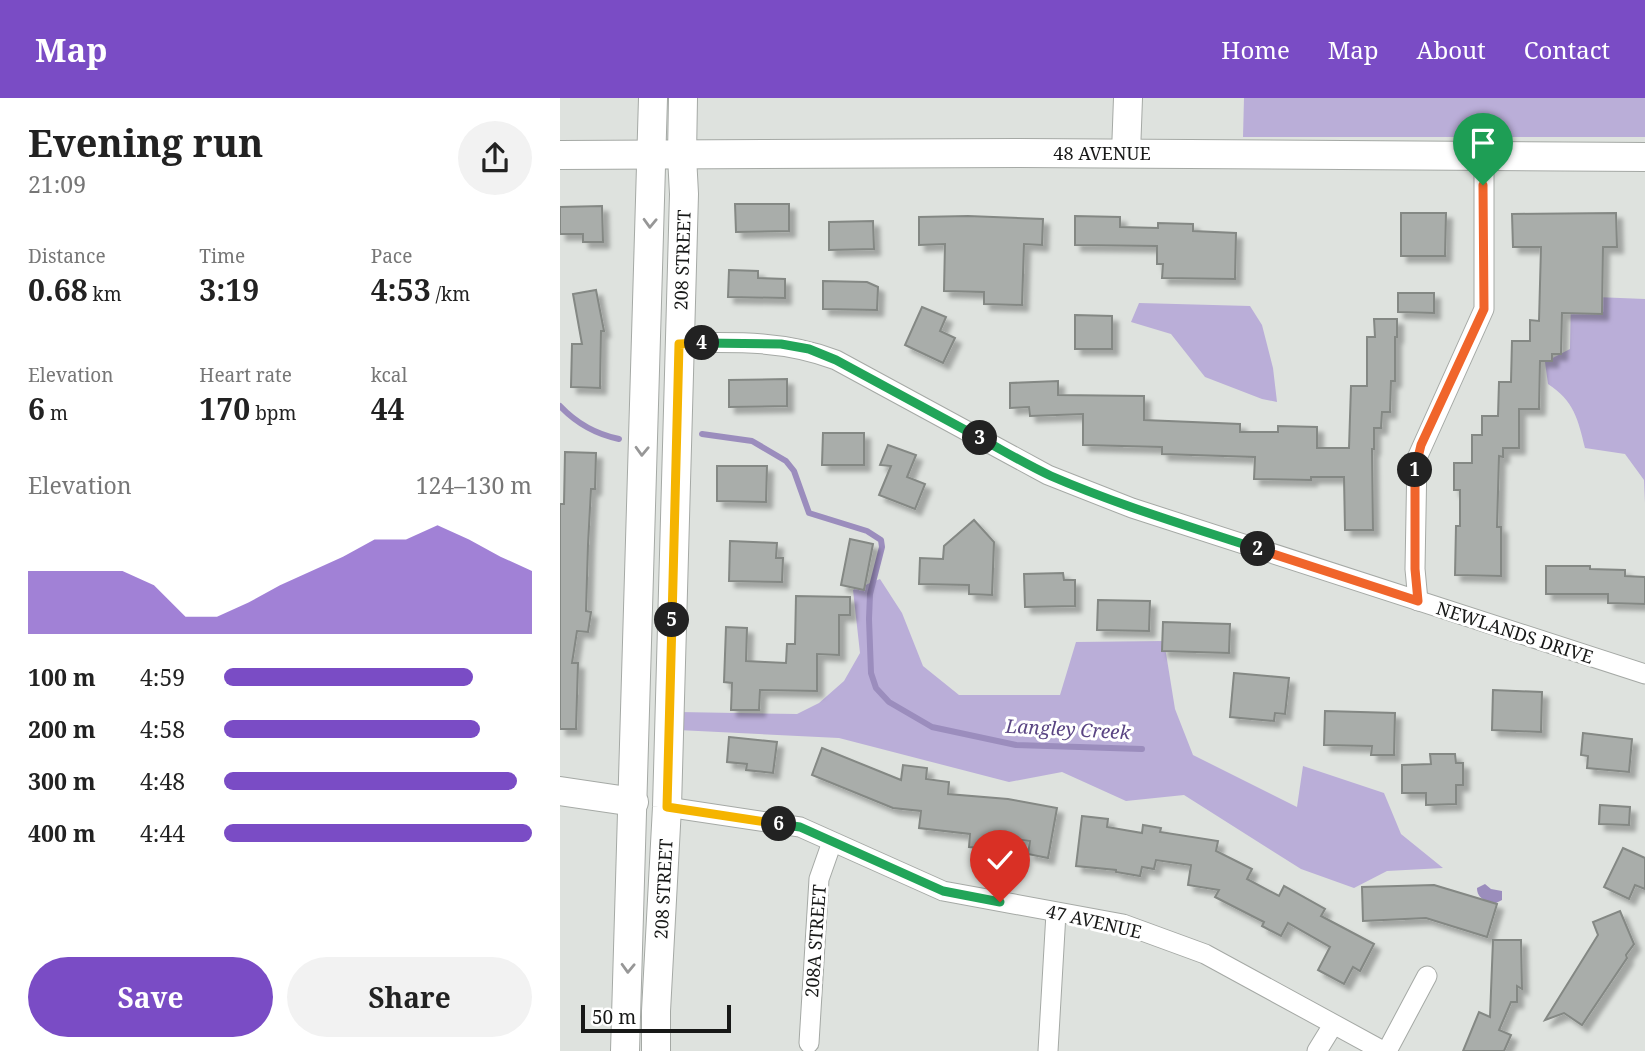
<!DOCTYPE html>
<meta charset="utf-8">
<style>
body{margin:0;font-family:"Noto Serif",serif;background:#f2f2f2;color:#222;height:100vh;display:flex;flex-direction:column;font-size:26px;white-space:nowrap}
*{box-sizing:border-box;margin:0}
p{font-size:23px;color:#767676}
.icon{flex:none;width:38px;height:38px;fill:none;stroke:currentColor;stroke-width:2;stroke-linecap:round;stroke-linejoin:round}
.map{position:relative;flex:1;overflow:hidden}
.side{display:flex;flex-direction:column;background:#fff;width:560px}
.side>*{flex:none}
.scale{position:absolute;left:21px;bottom:18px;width:150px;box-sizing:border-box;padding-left:7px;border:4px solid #171817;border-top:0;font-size:19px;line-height:24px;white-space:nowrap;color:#171817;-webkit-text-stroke:5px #fff;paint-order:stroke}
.pin{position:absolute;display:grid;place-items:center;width:60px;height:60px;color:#fff;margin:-72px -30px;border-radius:50% 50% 50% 0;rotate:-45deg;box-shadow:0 0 7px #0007}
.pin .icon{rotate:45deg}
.km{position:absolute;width:35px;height:35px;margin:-18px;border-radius:50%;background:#222;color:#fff;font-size:19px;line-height:35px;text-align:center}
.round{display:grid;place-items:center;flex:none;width:74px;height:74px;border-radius:37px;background:#f2f2f2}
.summary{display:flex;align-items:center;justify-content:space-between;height:119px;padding:0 28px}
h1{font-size:38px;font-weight:700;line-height:52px}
.stats{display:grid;grid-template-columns:repeat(3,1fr);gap:10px;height:119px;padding:7px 28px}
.stats div{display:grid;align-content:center}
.stats b{font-size:30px;font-weight:700}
.stats small{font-size:19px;font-weight:400}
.stats p{font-size:19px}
.chart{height:196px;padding:14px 28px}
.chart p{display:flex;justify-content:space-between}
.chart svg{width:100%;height:126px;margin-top:7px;fill:#7a4cc5;opacity:.7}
.action{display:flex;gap:14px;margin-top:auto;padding:14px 28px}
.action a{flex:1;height:80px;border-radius:42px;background:#7a4cc5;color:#fff;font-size:28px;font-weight:700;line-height:80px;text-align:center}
.action a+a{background:#f2f2f2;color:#222}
ul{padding:0 28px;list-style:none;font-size:23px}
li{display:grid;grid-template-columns:112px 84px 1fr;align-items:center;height:52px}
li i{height:18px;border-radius:9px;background:#7a4cc5}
header{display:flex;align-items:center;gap:42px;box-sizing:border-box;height:98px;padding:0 35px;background:#7a4cc5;color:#fff}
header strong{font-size:33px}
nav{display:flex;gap:38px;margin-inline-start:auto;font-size:24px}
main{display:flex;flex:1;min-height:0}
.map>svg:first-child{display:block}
.green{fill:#baaed8}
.water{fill:#9b8dbd}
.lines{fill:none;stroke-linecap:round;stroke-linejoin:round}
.stream{stroke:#9b8dbd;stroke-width:6}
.building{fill:#a9adaa;stroke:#848884;stroke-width:2;filter:url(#shadow)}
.street-casing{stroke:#a5a9a5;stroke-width:21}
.secondary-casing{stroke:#a5a9a5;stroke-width:30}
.street{stroke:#fff;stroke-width:19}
.secondary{stroke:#fff;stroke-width:28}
.oneway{stroke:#979797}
.split-1-casing{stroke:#fff;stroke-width:14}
.split-2-casing{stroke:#fff;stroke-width:14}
.split-3-casing{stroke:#fff;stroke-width:14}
.split-4-casing{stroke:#fff;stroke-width:14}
.split-5-casing{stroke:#fff;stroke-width:14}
.split-6-casing{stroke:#fff;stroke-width:14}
.split-7-casing{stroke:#fff;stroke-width:14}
.split-1{stroke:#f0652b;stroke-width:9}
.split-2{stroke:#f0652b;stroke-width:9}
.split-3{stroke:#22a559;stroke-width:9}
.split-4{stroke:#22a559;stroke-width:9}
.split-5{stroke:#f5b400;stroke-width:9}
.split-6{stroke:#f5b400;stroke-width:9}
.split-7{stroke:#22a559;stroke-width:9}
.labels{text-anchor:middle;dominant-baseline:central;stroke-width:6;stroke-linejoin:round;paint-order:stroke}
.street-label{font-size:18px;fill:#171817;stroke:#fff}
.water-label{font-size:19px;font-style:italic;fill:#5a4583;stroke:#fff}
</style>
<header>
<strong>Map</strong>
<nav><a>Home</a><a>Map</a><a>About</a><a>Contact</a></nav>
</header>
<main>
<section class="side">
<div class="summary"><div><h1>Evening run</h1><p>21:09</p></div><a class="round"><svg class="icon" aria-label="share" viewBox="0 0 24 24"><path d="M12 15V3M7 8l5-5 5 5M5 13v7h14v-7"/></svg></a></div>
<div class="stats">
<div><p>Distance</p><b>0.68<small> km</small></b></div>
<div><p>Time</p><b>3:19</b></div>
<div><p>Pace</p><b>4:53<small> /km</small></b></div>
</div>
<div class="stats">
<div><p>Elevation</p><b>6<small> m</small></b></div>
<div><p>Heart rate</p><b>170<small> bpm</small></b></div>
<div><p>kcal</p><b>44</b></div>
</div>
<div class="chart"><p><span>Elevation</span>124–130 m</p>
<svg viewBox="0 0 160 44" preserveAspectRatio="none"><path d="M0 44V22L10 22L20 22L30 22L40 27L50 38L60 38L70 33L80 27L90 22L100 17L110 11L120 11L130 6L140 11L150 17L160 22V44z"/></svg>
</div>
<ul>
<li><b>100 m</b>4:59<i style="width:81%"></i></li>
<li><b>200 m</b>4:58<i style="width:83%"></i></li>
<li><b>300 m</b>4:48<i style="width:95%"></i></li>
<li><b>400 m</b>4:44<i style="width:100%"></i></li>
</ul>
<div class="action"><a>Save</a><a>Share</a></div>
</section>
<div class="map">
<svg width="1085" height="953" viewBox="0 0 1085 953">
<defs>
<filter id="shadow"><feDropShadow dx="6" dy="6" stdDeviation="2" flood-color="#0004"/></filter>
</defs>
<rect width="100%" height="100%" fill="#dee2de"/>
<g class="green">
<path d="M 684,0 L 1085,0 L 1085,39 L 683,39 Z"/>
<path d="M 1011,198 L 1085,201 L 1085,405 L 1084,382 L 1065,356 L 1025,350 C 1018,321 1014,303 988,286 L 985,264 L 1010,251 Z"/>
<path d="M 579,205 L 690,208 L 702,227 L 713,270 L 717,304 L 702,301 L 645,279 L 611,236 L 571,224 Z"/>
<path d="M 320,481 L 342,515 L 363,568 L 399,597 L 500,597 L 516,544 L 604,543 L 615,611 L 633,657 L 737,709 L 743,668 L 824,695 L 841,736 L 883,770 L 827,773 L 794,790 L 741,771 L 624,697 L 566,703 L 502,674 L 449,684 L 279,640 L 118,632 L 119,614 L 237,616 L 259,605 L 284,583 L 300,555 L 293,492 Z"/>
</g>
<path class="water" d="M 925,786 L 931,791 L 942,793 L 942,802 L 936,805 C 927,804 917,801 917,790 Z"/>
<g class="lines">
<g class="stream">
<path d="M 0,308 C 17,326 35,336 59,341"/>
<path d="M 142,336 L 192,343 L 226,363 L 234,373 L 249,415 L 307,433 L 321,442 L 322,449 L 310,496 L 309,521 L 311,575 L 316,590 L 329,604 L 372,629 L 456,647 L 582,651"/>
</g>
</g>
<g class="building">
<path d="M 175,106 L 229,106 L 229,133 L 176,134 Z"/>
<path d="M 42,108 L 43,144 L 23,144 L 23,136 L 0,136 L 0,109 Z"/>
<path d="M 841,115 L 886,115 L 885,158 L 841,158 Z"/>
<path d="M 1056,115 L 1057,149 L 1043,149 L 1042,216 L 1002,215 L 1001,256 L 992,256 L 992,263 L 980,263 L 979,311 L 959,311 L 959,350 L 943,350 L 943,359 L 939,358 L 937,429 L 941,429 L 941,478 L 895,477 L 896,428 L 900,428 L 900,392 L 894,392 L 894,365 L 912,365 L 912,337 L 922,337 L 922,318 L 938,318 L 939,284 L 951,284 L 952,243 L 970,243 L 970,222 L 979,223 L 981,149 L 953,149 L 952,116 Z"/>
<path d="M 408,118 L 483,121 L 482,147 L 464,146 L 462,207 L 424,206 L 424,194 L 384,193 L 385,146 L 359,147 L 359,119 Z"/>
<path d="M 515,118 L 560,119 L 560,129 L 598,130 L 598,125 L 633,126 L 633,133 L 676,135 L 675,181 L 602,180 L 603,166 L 597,166 L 597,148 L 515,147 Z"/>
<path d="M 313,123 L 314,151 L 269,152 L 269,124 Z"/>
<path d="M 169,172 L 198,173 L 198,180 L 225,181 L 225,200 L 168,199 Z"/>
<path d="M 263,183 L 307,184 L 318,189 L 317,212 L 263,211 Z"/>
<path d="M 36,192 L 44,233 L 41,233 L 40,290 L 11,289 L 12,246 L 22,246 L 13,196 Z"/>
<path d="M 838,195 L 874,195 L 874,215 L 838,214 Z"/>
<path d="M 362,209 L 386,219 L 380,233 L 395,240 L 383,265 L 345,247 Z"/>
<path d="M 515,217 L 552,218 L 552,251 L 515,251 Z"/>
<path d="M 814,221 L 837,221 L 837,239 L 835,239 L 835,283 L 831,283 L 830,314 L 822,314 L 821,330 L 814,330 L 814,351 L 812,351 L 813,432 L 785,432 L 784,379 L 751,379 L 751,382 L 694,381 L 695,359 L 602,356 L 602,349 L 523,347 L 523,316 L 470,318 L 469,309 L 450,310 L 450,285 L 498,283 L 498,297 L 584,298 L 584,322 L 680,326 L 680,334 L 718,334 L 718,328 L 757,329 L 757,350 L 789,350 L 791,288 L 807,288 L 807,239 L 815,239 Z"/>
<path d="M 227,281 L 227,308 L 169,309 L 169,282 Z"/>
<path d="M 263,335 L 304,335 L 304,367 L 262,367 Z"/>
<path d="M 328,347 L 356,357 L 347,379 L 365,386 L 355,411 L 319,397 L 331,368 L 320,367 Z"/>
<path d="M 5,354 L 36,355 L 35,391 L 31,391 L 28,447 L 26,513 L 31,514 L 28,534 L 17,533 L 12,565 L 18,565 L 16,631 L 0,631 L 0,406 L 4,406 Z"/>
<path d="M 157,368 L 207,368 L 206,404 L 157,403 Z"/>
<path d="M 414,422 L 434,444 L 432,497 L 409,496 L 409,487 L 359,486 L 360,460 L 383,461 L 384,448 Z"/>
<path d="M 290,441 L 313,446 L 304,492 L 281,487 Z"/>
<path d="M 170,443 L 217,445 L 216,460 L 223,460 L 222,484 L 169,483 Z"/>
<path d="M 986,468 L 1030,468 L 1030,471 L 1065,472 L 1065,478 L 1085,479 L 1085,506 L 1048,505 L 1048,496 L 986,496 Z"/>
<path d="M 503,475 L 504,482 L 515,482 L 515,508 L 465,509 L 464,476 Z"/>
<path d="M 236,498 L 290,499 L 290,517 L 279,517 L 279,557 L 257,556 L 257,593 L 200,592 L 199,612 L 171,612 L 172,585 L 164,584 L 166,529 L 187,530 L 186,563 L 226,565 L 227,546 L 235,546 Z"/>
<path d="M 538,502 L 590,503 L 589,533 L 537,532 Z"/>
<path d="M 603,524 L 670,526 L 669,555 L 602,553 Z"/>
<path d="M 674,575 L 729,580 L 725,616 L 715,615 L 714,623 L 670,619 Z"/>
<path d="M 933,592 L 982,594 L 981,634 L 932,632 Z"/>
<path d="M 765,613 L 835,615 L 834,657 L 811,657 L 812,648 L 764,647 Z"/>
<path d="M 1023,635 L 1072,641 L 1069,674 L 1027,670 L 1028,658 L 1021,657 Z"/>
<path d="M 169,639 L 217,644 L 213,675 L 186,672 L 187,666 L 167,664 Z"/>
<path d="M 262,650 L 341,682 L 343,667 L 367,670 L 366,681 L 389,684 L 388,696 L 448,701 L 497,710 L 488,760 L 468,756 L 470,743 L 435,738 L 433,751 L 409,749 L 410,736 L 359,730 L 361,713 L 333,710 L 252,677 Z"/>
<path d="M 870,656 L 895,656 L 896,665 L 903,665 L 903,687 L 896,687 L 896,706 L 866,707 L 866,695 L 842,695 L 842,667 L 871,666 Z"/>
<path d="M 1040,707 L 1070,709 L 1069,727 L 1039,726 Z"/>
<path d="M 522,718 L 548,721 L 547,729 L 582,735 L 583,727 L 601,730 L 600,734 L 658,743 L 656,753 L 692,771 L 687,781 L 719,798 L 724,788 L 765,811 L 761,818 L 814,846 L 800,873 L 793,869 L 784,886 L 758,872 L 770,849 L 728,825 L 721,838 L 702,828 L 704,824 L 655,799 L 659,792 L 628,787 L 631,767 L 596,762 L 594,771 L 582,769 L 580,778 L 556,774 L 556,772 L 516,768 Z"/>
<path d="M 1063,750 L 1085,760 L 1085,791 L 1075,787 L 1069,801 L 1044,789 Z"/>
<path d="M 874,787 L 937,806 L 927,839 L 866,820 L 803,823 L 802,789 Z"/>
<path d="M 1060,813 L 1074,846 L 1066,857 L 1067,860 L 1022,927 L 1004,915 L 985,922 L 1038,837 L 1033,824 Z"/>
<path d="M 933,842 L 961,842 L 962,891 L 957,888 L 957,904 L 951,904 L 939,932 L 951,937 L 944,953 L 903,953 L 919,914 L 930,919 Z"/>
</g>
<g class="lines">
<g class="street-casing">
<g id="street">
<path d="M 119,245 C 174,244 225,242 276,262 L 488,377 L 572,410 L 1085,576"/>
<path d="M 858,503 L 855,471 L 857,360 L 924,211 L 924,58"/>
<path d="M 107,709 L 240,729 L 383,793 L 563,826 L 645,856 L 823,953"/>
<path d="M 249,945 L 259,781 L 272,744"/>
<path d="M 488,953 L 496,815"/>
<path d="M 757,953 L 773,927"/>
<path d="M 827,953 L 867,878"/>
</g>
</g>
<g class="secondary-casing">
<g id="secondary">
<path d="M 566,55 L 568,0"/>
<path d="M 0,57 L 460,55 L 1085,59"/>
<path d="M 0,693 L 74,704"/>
<path d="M 65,953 L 93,0"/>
<path d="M 96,953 L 96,913 L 107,709 L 124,96 L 122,58 L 123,0"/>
</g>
</g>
<use href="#street" class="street"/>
<use href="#secondary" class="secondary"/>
</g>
<defs><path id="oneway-chevron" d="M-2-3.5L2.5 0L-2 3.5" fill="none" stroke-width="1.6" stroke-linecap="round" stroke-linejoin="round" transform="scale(1.75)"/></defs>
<g class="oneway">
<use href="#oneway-chevron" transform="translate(90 125) rotate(92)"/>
<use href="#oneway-chevron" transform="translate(82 353) rotate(92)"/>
<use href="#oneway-chevron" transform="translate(68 870) rotate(92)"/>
</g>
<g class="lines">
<g class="split-1-casing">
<path id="split-1" d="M 855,372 L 861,347 L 924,211 L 923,87"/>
</g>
<g class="split-2-casing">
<path id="split-2" d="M 698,451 L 858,503 L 855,471 L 855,372"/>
</g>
<g class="split-3-casing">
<path id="split-3" d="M 420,340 C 444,353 467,367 491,378 C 558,407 628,428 698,451"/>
</g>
<g class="split-4-casing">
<path id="split-4" d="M 142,245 L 221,246 L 249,251 L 276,262 L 420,340"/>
</g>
<g class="split-5-casing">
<path id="split-5" d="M 112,522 L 119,246 L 142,245"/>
</g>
<g class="split-6-casing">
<path id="split-6" d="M 112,522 L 107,709 L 219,726"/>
</g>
<g class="split-7-casing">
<path id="split-7" d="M 219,726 L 240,729 L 383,793 L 440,804"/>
</g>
<use href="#split-1" class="split-1"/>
<use href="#split-2" class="split-2"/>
<use href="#split-3" class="split-3"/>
<use href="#split-4" class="split-4"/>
<use href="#split-5" class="split-5"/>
<use href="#split-6" class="split-6"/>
<use href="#split-7" class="split-7"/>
</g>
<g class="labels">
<g class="street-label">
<text x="542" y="55">48 AVENUE</text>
<text transform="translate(122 162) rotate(-88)">208 STREET</text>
<text transform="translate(955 534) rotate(18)">NEWLANDS DRIVE</text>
<text transform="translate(103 791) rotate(-87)">208 STREET</text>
<text transform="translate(534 823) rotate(13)">47 AVENUE</text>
<text transform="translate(255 843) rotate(-86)">208A STREET</text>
</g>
<g class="water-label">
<text transform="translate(508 631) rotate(3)">Langley Creek</text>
</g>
</g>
</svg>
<div class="scale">50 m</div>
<div class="pin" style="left:923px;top:87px;background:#1e9e55"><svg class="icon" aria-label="arrive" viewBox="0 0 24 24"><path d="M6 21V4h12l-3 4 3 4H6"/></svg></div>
<div class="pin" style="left:440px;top:804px;background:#d93025"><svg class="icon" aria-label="check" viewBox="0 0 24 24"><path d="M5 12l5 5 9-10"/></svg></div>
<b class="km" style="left:855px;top:372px">1</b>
<b class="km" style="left:698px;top:451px">2</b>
<b class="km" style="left:420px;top:340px">3</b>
<b class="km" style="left:142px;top:245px">4</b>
<b class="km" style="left:112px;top:522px">5</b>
<b class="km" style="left:219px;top:726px">6</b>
</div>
</main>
